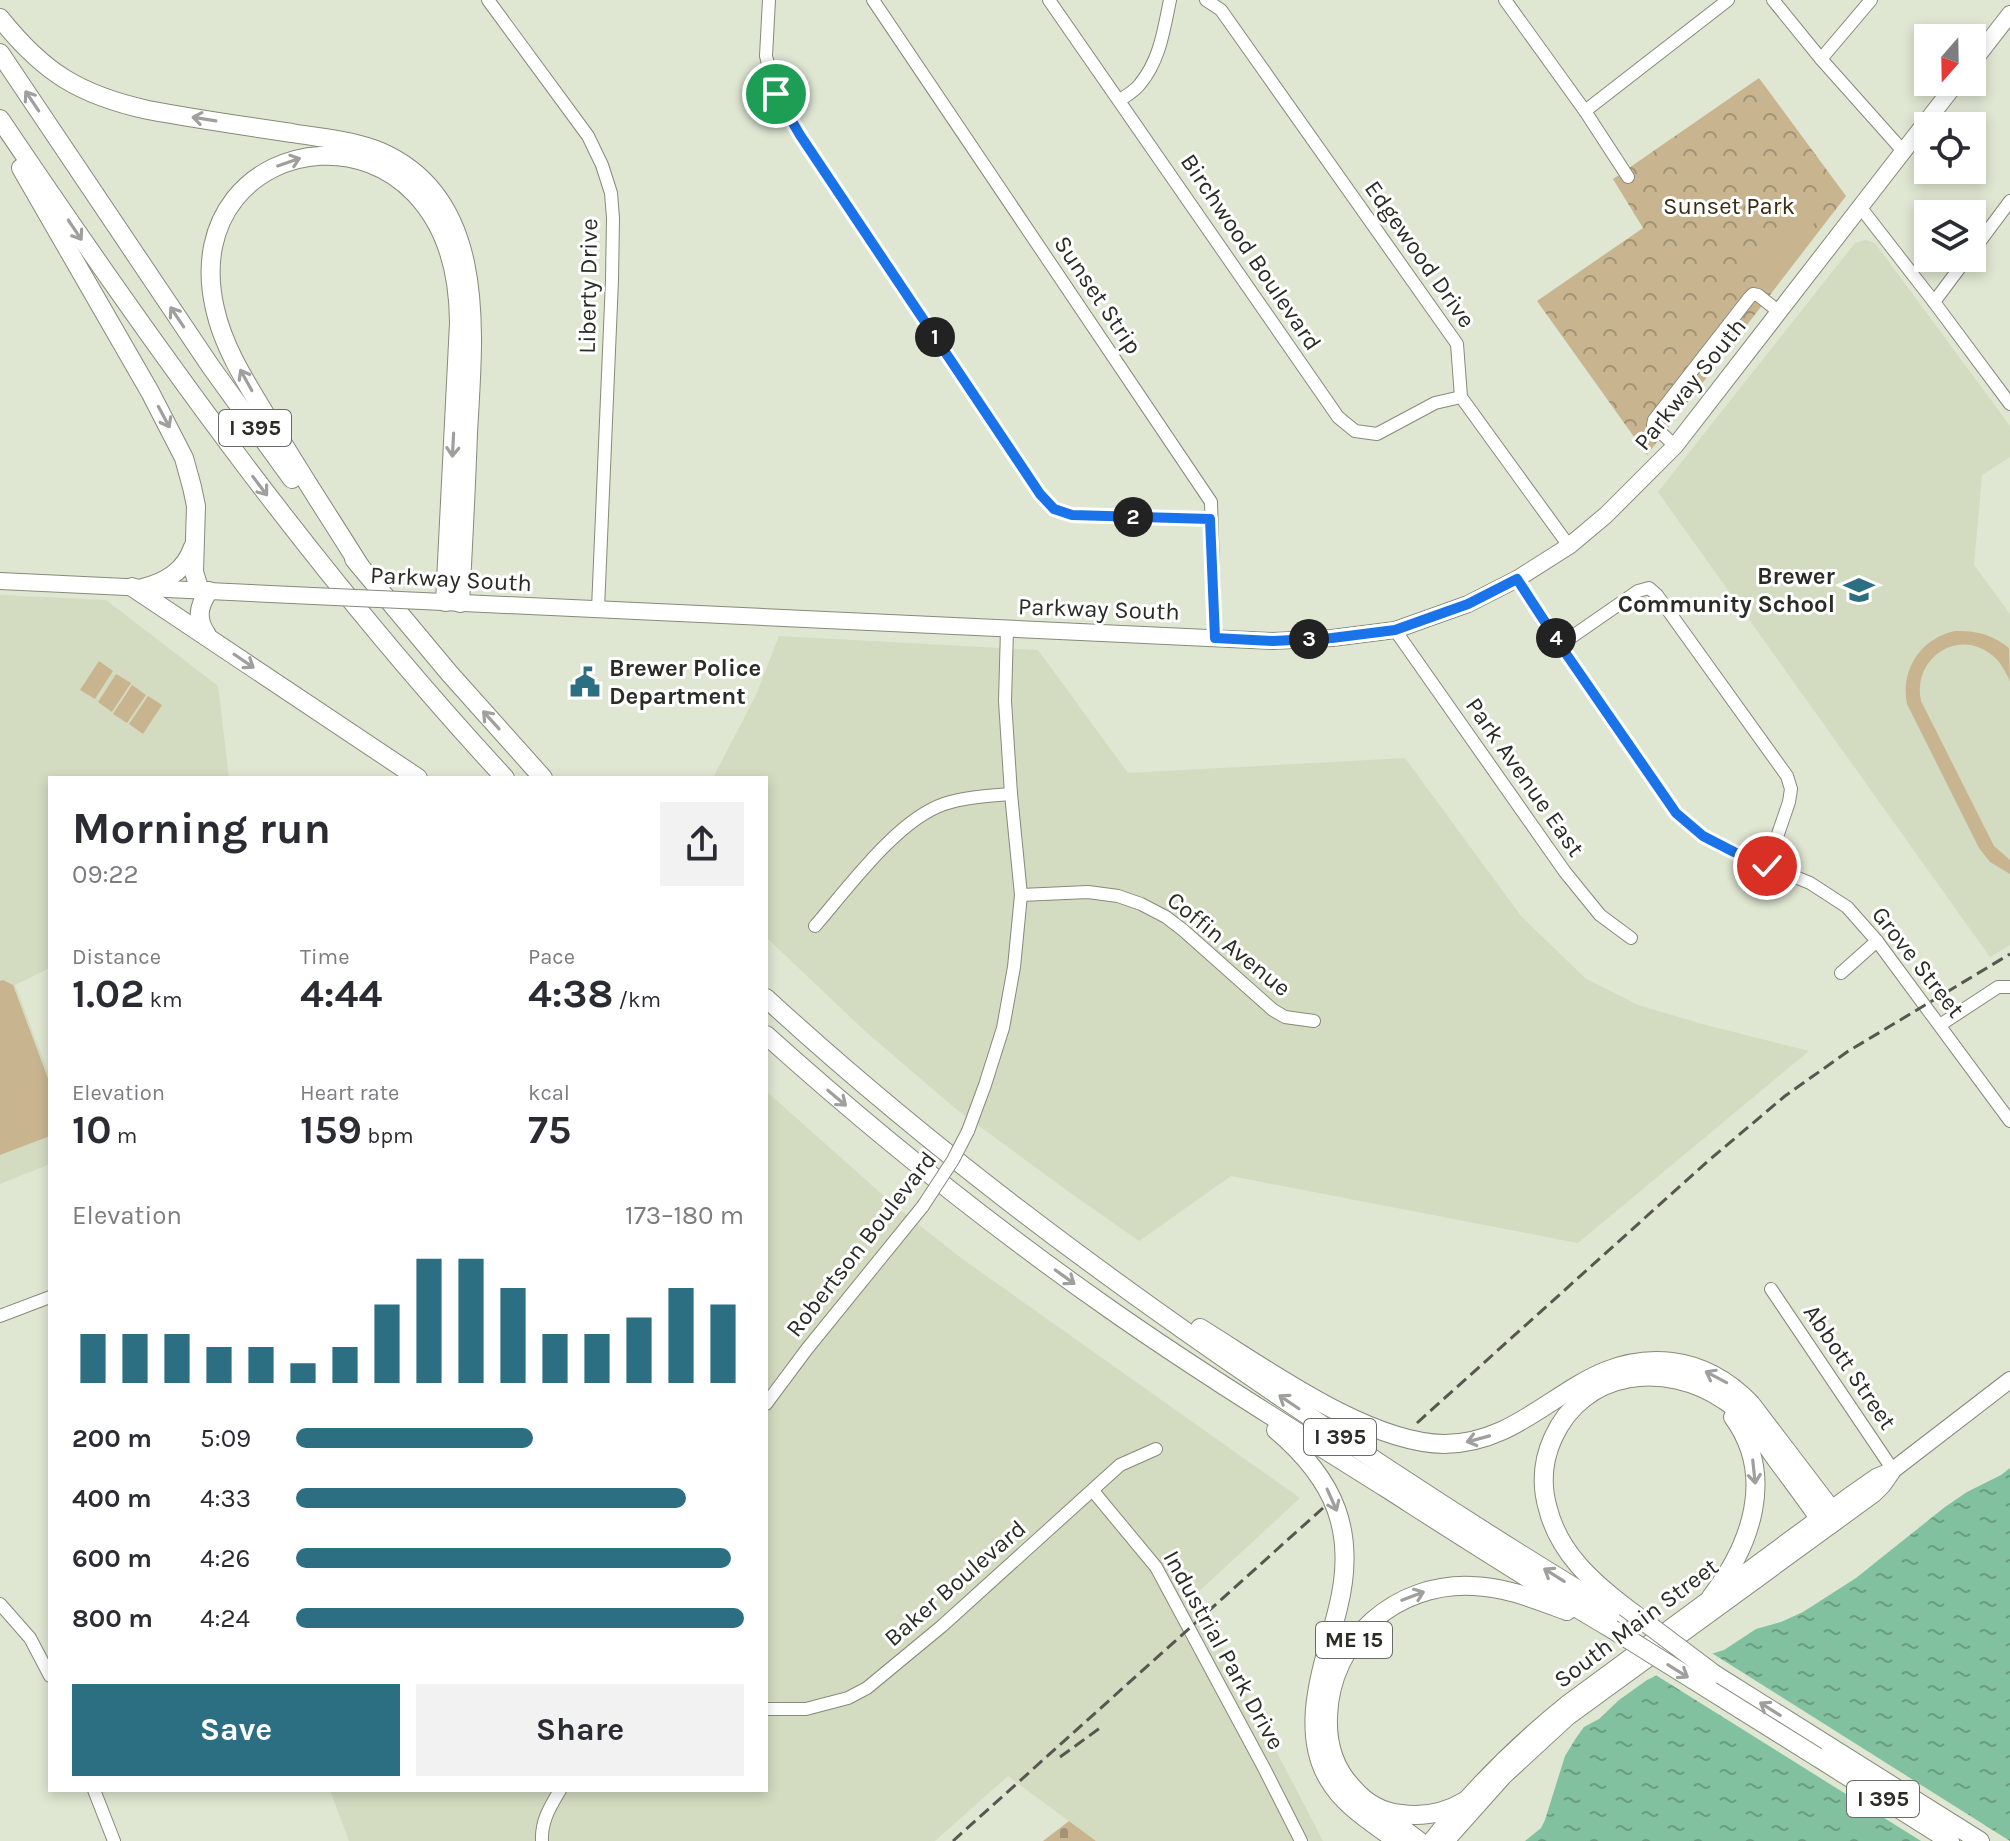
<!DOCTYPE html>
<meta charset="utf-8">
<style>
body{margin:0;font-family:Karla,sans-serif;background:#f2f2f3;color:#2b2b33;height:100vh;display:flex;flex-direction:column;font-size:30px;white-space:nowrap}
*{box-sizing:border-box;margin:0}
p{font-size:26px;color:#7c7c81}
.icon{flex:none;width:44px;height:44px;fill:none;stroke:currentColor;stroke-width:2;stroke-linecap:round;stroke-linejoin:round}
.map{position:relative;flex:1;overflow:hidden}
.sheet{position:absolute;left:48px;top:776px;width:720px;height:1016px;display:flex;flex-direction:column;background:#fff;border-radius:0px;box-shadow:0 4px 12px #0003}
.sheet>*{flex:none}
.needle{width:52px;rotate:200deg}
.tools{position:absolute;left:1914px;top:24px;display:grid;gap:16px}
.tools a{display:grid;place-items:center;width:72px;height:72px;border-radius:0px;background:#fff;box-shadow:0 4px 12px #0003;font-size:40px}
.pin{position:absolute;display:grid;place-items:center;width:68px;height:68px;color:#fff;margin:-34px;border:4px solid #fff;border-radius:50%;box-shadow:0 2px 8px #0007}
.km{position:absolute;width:40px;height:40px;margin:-20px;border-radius:50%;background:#222;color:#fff;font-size:22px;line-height:40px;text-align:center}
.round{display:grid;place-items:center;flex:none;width:84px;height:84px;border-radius:0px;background:#f2f2f3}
.headline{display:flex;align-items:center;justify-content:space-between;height:136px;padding:0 24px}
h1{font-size:44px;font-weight:700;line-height:60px}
.metrics{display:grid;grid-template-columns:repeat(3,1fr);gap:12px;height:136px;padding:8px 24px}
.metrics div{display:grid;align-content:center}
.metrics b{font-size:40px;font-weight:700}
.metrics small{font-size:22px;font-weight:400}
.metrics p{font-size:22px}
.chart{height:224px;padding:16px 24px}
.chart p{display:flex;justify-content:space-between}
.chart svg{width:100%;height:144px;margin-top:8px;stroke:#2d6f82;stroke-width:6}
.primary-button{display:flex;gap:16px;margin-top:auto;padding:16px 24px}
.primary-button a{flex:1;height:92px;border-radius:0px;background:#2d6f82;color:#fff;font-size:32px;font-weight:700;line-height:92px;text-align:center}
.primary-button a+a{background:#f2f2f3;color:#2b2b33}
ul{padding:0 24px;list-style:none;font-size:26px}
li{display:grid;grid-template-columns:128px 96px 1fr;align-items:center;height:60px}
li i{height:20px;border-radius:10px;background:#2d6f82}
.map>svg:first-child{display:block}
.built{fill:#d3dbc1}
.cemetery{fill:url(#cemetery-stones)}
.park{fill:url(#park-crowns)}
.garden{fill:#c8b590}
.water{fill:url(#water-ripples)}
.pier{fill:#dfe6d2}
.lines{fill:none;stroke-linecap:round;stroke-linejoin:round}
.minor-casing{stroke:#858b79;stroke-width:14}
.major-casing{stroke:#858b79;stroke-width:18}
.highway-casing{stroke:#858b79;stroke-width:20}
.minor{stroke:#fff;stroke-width:12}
.major{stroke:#fff;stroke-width:16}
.highway{stroke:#fff;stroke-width:18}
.rail{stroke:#55584e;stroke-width:3;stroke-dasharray:12 6;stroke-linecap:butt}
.minor-bridge-casing{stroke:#858b79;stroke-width:14;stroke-linecap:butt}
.major-bridge-casing{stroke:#858b79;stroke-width:18;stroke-linecap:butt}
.highway-bridge-casing{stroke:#858b79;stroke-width:20;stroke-linecap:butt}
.minor-bridge{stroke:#fff;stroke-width:12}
.major-bridge{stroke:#fff;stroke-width:16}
.highway-bridge{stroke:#fff;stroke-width:18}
.oneway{stroke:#9fa09d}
.route-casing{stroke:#fff;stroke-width:16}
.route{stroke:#1a73e8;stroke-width:10}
.labels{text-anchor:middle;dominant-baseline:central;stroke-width:6;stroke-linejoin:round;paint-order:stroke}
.shield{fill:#fff;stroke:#6a6b66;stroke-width:2}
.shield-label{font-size:22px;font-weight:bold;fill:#2a2c25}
.park-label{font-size:24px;fill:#3a2d13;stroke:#fff}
.street-label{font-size:24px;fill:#2a2c25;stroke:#fff}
.poi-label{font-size:24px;font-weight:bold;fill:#2a2c25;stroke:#fff;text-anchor:end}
</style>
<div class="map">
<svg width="2010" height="1841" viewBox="0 0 2010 1841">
<defs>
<pattern id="cemetery-stones" width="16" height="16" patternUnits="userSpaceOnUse" patternTransform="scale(2)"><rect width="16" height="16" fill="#c8b590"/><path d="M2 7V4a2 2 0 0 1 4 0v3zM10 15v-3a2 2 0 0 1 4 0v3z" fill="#a39375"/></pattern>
<pattern id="park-crowns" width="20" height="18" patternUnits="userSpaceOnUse" patternTransform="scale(2)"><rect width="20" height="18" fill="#c8b590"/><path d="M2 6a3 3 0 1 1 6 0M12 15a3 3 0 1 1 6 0" fill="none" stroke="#a39375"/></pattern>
<pattern id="water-ripples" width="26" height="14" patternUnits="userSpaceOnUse" patternTransform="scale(2)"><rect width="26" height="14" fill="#81c19f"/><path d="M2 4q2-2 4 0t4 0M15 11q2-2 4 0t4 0" fill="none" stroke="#6a9d81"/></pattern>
</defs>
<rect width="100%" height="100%" fill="#dfe6d2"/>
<g class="built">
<path d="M 1866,240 L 1875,243 L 2010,426 L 2010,457 L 1982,475 L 1974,565 L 2010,614 L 2010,945 L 1990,957 L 1658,492 L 1855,243 Z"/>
<path d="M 0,595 L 106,600 L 218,686 L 229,778 L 50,778 L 50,968 L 15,985 L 50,1077 L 50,1164 L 0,1184 Z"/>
<path d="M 779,636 L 1038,650 L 1128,773 L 1405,758 L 1521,916 L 1585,978 L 1638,1005 L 1702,1024 L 1809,1051 L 1578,1243 L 1231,1176 L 1139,1241 L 1065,1189 L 956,1109 L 865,1031 L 766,937 L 766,778 L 713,778 L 756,695 Z"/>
<path d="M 766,1091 L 894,1205 L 961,1258 L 1300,1498 L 1195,1595 L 1323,1841 L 1096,1841 L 1008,1776 L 935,1841 L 349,1841 L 330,1790 L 766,1790 Z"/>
</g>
<path class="cemetery" d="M 1069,1821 L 1096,1841 L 1043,1841 Z"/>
<path class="park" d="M 1759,78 L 1846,196 L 1647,455 L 1537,301 L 1643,228 L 1613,179 Z"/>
<g class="garden">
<path d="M 1799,199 L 1820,216 L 1766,285 L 1744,268 Z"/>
<path d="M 1955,631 C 1975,630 1994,635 2009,648 L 2010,681 C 2005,671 2001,662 1992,655 C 1957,627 1912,659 1921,701 L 1994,846 L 2010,860 L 2010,874 L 1990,862 L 1979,848 L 1907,704 C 1900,670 1921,638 1955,631 Z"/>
<path d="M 99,661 L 113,671 L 95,699 L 80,690 Z"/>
<path d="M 116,674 L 131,683 L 112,712 L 98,702 Z"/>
<path d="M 132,685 L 146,695 L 127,723 L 113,714 Z"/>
<path d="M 148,696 L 162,705 L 143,734 L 129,724 Z"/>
<path d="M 3,980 L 13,985 L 50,1084 L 50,1136 L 0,1155 L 0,981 Z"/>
</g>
<path class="water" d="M 2010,1468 L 2010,1841 L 1525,1841 L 1541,1828 L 1545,1820 L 1565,1756 L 1576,1738 L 1584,1727 L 1599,1719 L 1619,1700 L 1647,1680 L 1685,1662 L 1724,1650 L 1756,1629 L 1781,1622 L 1803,1612 L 1856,1578 L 1945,1507 L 1967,1492 L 2001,1475 Z"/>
<path class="pier" d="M 1707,1650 L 2010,1841 L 1921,1841 L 1654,1674 L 1683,1658 Z"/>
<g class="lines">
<g class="minor-casing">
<g id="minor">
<path d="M 488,0 L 588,136 L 602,165 L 611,193 L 613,218 L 612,280 L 598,609"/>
<path d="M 769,0 L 766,56 L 776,94 L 800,135 L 1040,494 L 1054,509 L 1072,515 L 1210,519"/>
<path d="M 873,0 L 1211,502 L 1215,638"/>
<path d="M 1049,0 L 1338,417 L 1355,431 L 1377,434 L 1435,403 L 1461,397"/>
<path d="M 1206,0 L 1221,10 L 1457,344 L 1461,397 L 1569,546"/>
<path d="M 1505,0 L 1585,111 L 1628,177"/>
<path d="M 1773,0 L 1821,59 L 1903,151"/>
<path d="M 1821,59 L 1871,0"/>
<path d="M 1120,100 C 1127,95 1135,91 1140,84 C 1160,60 1164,29 1170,0"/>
<path d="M 1585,111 L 1728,0"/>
<path d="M 1861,208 L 1934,302 L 2010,404"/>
<path d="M 1972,252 L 2010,201"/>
<path d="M 1934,302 L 1967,258"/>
<path d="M 1675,446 L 1653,425 L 1654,420 L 1749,298 L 1753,294 L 1758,295 L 1778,311"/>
<path d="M 1517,579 L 1560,645 L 1676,813 L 1703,836 L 1734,852 L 1810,883 L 1847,907 L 1877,941 L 2010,1121"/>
<path d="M 1395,630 L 1565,872 L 1600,915 L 1631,938"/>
<path d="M 1560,645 L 1638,591 L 1649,588 L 1657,595 L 1787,776 L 1791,789 L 1789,802 L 1767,866"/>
<path d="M 1021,895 L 1088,892 L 1118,896 L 1141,904 L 1166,917 L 1183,930 L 1273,1010 L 1285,1017 L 1314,1021"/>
<path d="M 815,926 C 848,888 897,820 944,804 C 965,797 988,796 1011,794"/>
<path d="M 1841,973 L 1877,941"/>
<path d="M 1940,1025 L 1998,987 L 2010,987"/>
<path d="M 968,1131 L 985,1085 L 1003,1028 L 1014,967 L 1021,895 L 1011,794 L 1005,701 L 1007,629"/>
<path d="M 1771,1289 L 1893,1470"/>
<path d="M 0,1316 L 50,1297"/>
<path d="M 766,1404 L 807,1349 L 923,1206"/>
<path d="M 1093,1491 L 1156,1567 L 1264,1768 L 1301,1841"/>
<path d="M 0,1604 L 30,1638 L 50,1676"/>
<path d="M 766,1709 L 806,1709 L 848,1698 L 867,1688 L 942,1626 L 1120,1465 L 1156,1449"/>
<path d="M 94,1790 L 114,1841"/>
<path d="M 542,1841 C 541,1821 550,1807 560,1790"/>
</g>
</g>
<g class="major-casing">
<g id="major">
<path d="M 1972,63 L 2010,14"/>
<path d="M 0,581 L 313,596"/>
<path d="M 422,601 L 1273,641 L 1332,638 L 1395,630 L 1468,604 L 1517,579 L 1569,546 L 1606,515 L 1675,446 L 1957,82"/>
<path d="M 1431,1841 C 1471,1790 1517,1744 1568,1703 L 1849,1496 L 1876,1477 L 1893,1470 L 2010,1380"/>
<path d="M 1446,1841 L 1504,1776 L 1568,1717 L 1874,1494 L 1883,1485 L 1892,1472"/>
</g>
</g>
<g class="highway-casing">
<g id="highway">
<path d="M 0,18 C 44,73 80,95 148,110 C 196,119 244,126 292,133 C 321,138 353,140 381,152 C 490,200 473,337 468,433 C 466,490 463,547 460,603"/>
<path d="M 0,53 L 211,367 L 292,479"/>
<path d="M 0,119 C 155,349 316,574 505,778"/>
<path d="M 21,168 L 150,392 L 184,458 L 192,487 L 196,506 L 194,572 L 200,591"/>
<path d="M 354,559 L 450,674 L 543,778"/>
<path d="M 360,566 C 330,518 299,471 270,422 C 249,387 224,350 215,309 C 172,123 458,82 459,323 L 445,602"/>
<path d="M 132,587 L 418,778"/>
<path d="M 143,588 C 166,582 185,571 193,547"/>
<path d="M 207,635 C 196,620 198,606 209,591"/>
<path d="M 766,998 C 928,1147 1106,1279 1288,1402 C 1397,1476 1508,1548 1620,1615"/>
<path d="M 766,1035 C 876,1134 991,1226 1111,1310 C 1201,1373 1294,1430 1386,1488 C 1461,1536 1535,1584 1612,1629"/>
<path d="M 1200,1328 C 1265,1368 1367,1443 1444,1444 C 1535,1444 1577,1350 1672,1362 C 1703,1366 1729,1381 1751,1404 L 1831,1509 L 1835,1521"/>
<path d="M 1276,1430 C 1335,1480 1357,1532 1338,1608 C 1330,1641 1318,1675 1315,1709 C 1313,1734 1316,1759 1329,1780 C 1344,1806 1373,1823 1397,1841"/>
<path d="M 1711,1597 C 1751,1545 1776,1476 1733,1417"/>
<path d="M 1625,1607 C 1591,1581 1559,1552 1548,1509 C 1541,1485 1543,1460 1553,1438 C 1584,1369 1666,1361 1724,1400 C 1746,1414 1761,1438 1776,1459 C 1790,1478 1805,1498 1819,1518 L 1830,1525"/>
<path d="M 1714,1674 L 1980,1841"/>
<path d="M 1817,1757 L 1950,1841"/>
<path d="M 1465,1801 C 1445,1813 1423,1817 1401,1814 C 1382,1812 1366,1803 1354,1789 C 1334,1769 1327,1744 1328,1717 C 1330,1639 1397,1582 1473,1586 C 1506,1587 1537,1600 1567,1611"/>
<path d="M 1383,1814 L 1419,1841"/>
</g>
</g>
<use href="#minor" class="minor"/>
<use href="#major" class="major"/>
<use href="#highway" class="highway"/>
<g class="rail">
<path d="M 1417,1423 L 1708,1161 L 1785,1096 L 1847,1052 L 2010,954"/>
<path d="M 1060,1757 L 1100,1728"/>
<path d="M 953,1841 L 1323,1508"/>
</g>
<g class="minor-bridge-casing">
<path id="minor-bridge" d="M 923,1206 L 953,1160 L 968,1131"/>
</g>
<g class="major-bridge-casing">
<path id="major-bridge" d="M 313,596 L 422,601"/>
</g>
<g class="highway-bridge-casing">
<g id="highway-bridge">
<path d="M 1625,1607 L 1714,1674"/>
<path d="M 1612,1629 L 1817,1757"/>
</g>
</g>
<use href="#minor-bridge" class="minor-bridge"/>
<use href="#major-bridge" class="major-bridge"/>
<use href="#highway-bridge" class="highway-bridge"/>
</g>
<defs><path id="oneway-shaft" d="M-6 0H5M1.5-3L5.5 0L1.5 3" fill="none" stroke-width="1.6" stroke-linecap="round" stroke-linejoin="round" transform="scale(2)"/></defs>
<g class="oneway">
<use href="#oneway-shaft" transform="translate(32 101) rotate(-124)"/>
<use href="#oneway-shaft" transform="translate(204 119) rotate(-171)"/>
<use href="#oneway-shaft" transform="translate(289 162) rotate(-19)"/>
<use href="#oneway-shaft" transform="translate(75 230) rotate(56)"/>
<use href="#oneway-shaft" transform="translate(177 317) rotate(-124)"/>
<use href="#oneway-shaft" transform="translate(246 380) rotate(-119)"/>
<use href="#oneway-shaft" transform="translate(164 417) rotate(62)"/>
<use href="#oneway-shaft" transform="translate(453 445) rotate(93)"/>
<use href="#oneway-shaft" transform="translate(260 486) rotate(53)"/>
<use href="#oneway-shaft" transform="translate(244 661) rotate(34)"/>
<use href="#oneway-shaft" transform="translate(491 720) rotate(-132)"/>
<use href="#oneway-shaft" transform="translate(837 1098) rotate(40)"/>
<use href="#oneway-shaft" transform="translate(1065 1277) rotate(36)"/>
<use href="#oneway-shaft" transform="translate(1716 1377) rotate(-152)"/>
<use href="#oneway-shaft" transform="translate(1289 1402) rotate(-146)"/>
<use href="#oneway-shaft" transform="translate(1478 1439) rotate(165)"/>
<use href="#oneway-shaft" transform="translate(1754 1472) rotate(84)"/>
<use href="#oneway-shaft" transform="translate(1332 1500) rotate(66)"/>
<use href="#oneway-shaft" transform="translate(1554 1575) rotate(-148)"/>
<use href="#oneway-shaft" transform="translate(1413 1596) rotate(-21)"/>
<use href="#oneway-shaft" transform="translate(1678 1671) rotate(32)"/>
<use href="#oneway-shaft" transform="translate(1770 1709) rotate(-148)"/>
</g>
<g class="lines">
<g class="route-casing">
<path id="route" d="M 776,94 L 800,135 L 1040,494 L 1054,509 L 1072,515 L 1210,519 L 1215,638 L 1273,641 L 1332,638 L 1395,630 L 1468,604 L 1517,579 L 1560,645 L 1676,813 L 1703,836 L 1734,852 L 1767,866"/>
</g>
<use href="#route" class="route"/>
</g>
<defs>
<g id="school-bare" transform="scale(2.4)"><path d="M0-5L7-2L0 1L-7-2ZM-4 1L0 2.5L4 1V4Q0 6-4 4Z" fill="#2d6f82" stroke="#fff" stroke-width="2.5" paint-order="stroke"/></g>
<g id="civic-bare" transform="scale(2.4)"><path d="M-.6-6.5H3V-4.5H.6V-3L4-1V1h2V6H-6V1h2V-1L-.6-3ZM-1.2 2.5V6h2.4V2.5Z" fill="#2d6f82" stroke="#fff" stroke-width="2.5" paint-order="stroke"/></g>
</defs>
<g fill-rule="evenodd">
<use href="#school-bare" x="1859" y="590"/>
<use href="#civic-bare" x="585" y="682"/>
</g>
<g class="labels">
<g class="shield">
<rect x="219" y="410" width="72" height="36" rx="6"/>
<rect x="1304" y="1419" width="72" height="36" rx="6"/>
<rect x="1316" y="1622" width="76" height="36" rx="6"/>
<rect x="1847" y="1781" width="72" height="36" rx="6"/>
</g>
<g class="shield-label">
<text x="255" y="428">I 395</text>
<text x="1340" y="1437">I 395</text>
<text x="1354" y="1640">ME 15</text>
<text x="1883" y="1799">I 395</text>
</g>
<g class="park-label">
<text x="1729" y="206">Sunset Park</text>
</g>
<g class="street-label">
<text transform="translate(1251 252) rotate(56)">Birchwood Boulevard</text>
<text transform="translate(1420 254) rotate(55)">Edgewood Drive</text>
<text transform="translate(588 286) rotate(-89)">Liberty Drive</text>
<text transform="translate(1098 295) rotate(56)">Sunset Strip</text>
<text transform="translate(1690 384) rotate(-51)">Parkway South</text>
<text transform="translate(451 579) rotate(3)">Parkway South</text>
<text transform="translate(1099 609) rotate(2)">Parkway South</text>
<text transform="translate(1525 777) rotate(55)">Park Avenue East</text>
<text transform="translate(1229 944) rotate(39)">Coffin Avenue</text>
<text transform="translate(1918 962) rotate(52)">Grove Street</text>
<text transform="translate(861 1244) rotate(-52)">Robertson Boulevard</text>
<text transform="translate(1850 1367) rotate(56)">Abbott Street</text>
<text transform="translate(955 1583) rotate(-41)">Baker Boulevard</text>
<text transform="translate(1636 1623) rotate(-37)">South Main Street</text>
<text transform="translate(1224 1650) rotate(61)">Industrial Park Drive</text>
</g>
<g class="poi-label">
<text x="1835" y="576">Brewer<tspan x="1835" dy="28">Community School</tspan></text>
<text x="609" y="668" text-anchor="start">Brewer Police<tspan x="609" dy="28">Department</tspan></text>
</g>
</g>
</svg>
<div class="tools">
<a><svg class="needle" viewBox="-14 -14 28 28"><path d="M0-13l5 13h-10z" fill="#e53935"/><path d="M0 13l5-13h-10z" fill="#7c7c81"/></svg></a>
<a><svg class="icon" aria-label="locate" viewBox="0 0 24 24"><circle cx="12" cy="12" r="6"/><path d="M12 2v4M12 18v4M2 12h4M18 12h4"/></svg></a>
<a><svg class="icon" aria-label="layers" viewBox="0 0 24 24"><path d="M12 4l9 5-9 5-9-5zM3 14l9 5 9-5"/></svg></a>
</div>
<div class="pin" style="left:776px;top:94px;background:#1e9e55"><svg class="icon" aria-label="arrive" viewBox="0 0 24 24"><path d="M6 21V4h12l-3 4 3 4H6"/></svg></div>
<div class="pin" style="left:1767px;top:866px;background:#d93025"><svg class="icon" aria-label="check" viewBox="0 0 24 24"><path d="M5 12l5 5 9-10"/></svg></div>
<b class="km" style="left:935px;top:337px">1</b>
<b class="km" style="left:1133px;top:517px">2</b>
<b class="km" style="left:1309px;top:639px">3</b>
<b class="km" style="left:1556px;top:638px">4</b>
<section class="sheet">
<div class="headline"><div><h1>Morning run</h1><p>09:22</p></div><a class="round"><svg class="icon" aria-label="share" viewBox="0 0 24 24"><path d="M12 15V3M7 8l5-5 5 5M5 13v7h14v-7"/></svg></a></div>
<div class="metrics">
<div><p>Distance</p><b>1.02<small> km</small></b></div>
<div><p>Time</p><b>4:44</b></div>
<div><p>Pace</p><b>4:38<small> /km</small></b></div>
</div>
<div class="metrics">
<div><p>Elevation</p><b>10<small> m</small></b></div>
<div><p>Heart rate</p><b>159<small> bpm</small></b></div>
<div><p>kcal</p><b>75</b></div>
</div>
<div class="chart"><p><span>Elevation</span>173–180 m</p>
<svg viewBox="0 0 160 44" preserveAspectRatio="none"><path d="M5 44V29M15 44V29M25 44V29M35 44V33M45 44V33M55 44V38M65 44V33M75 44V20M85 44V6M95 44V6M105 44V15M115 44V29M125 44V29M135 44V24M145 44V15M155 44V20"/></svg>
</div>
<ul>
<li><b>200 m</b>5:09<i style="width:53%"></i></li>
<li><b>400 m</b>4:33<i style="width:87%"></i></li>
<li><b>600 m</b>4:26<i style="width:97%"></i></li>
<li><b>800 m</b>4:24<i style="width:100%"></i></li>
</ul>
<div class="primary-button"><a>Save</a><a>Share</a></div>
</section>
</div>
